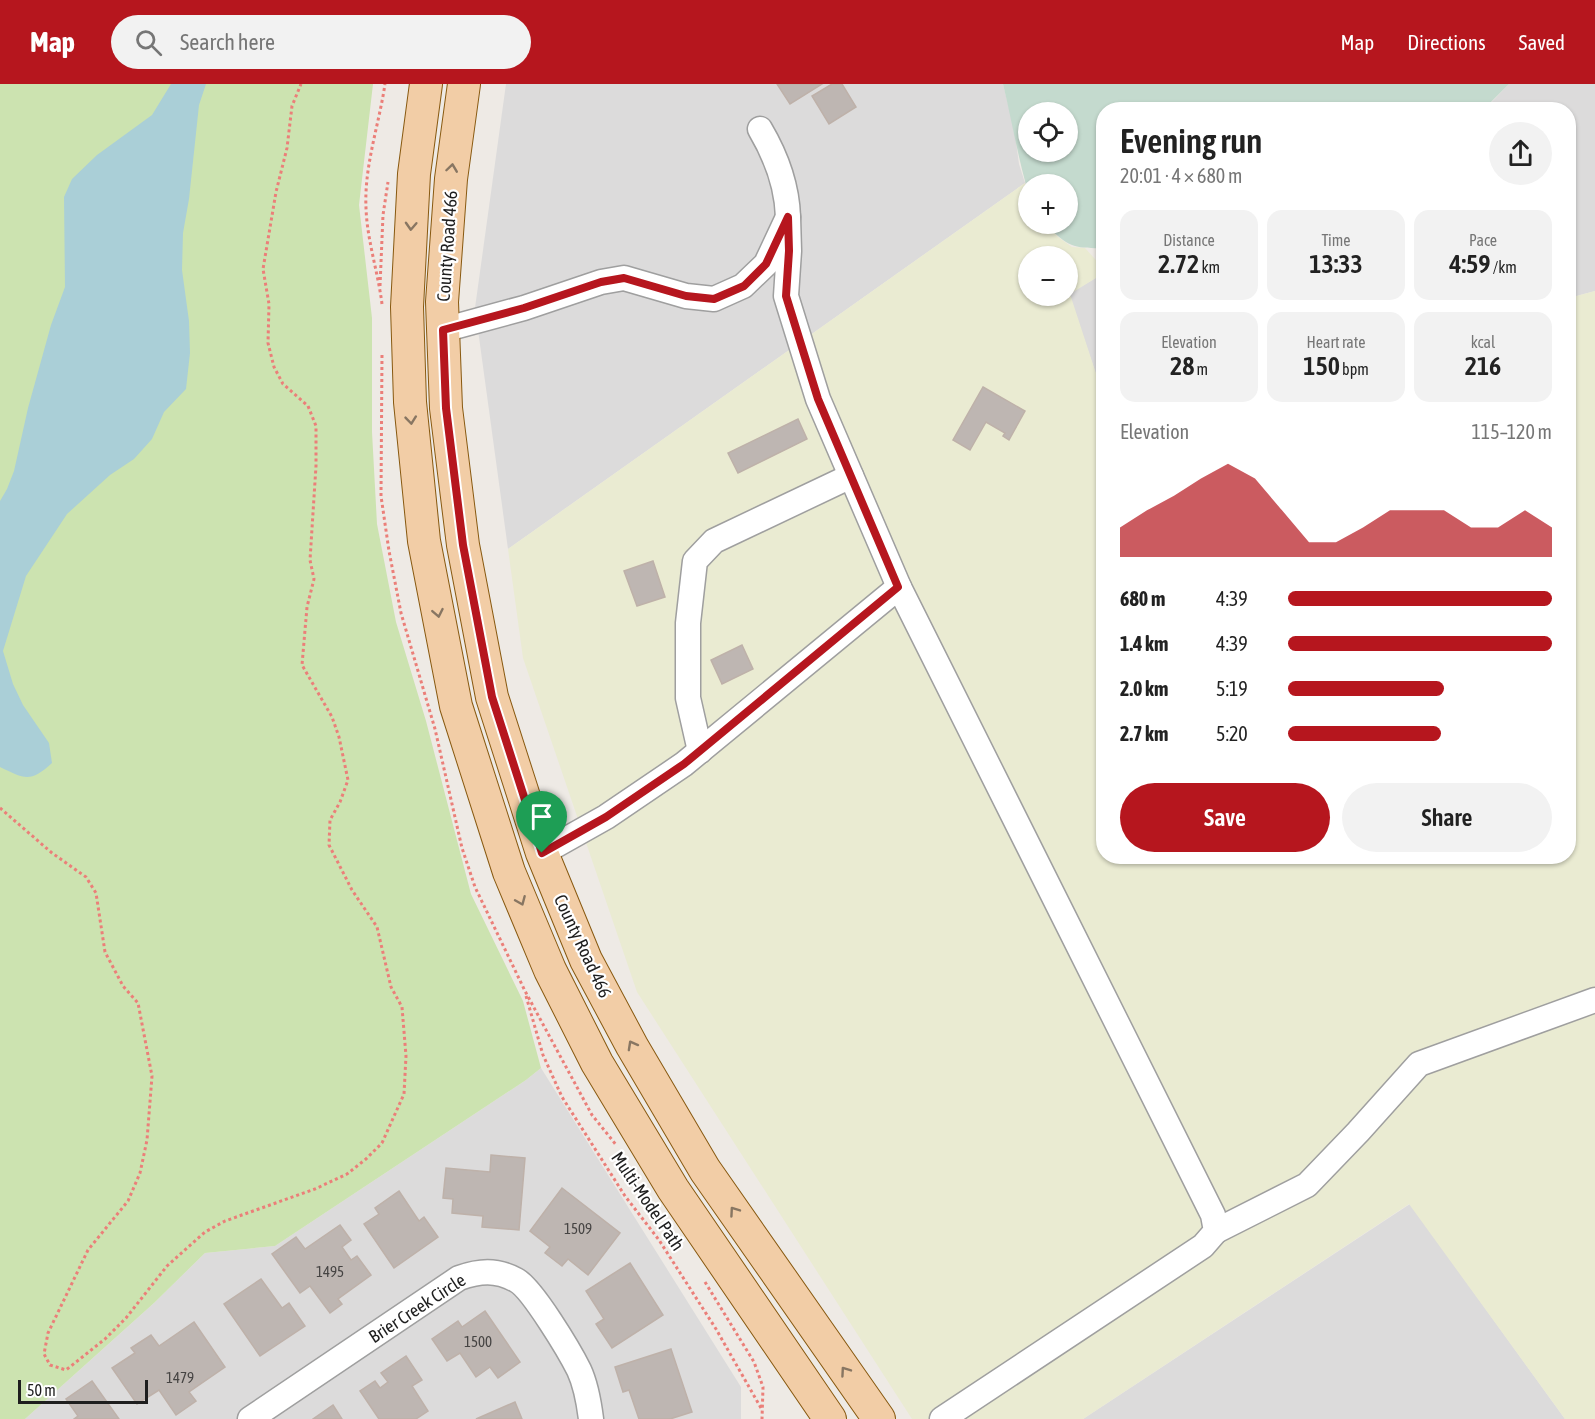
<!DOCTYPE html>
<meta charset="utf-8">
<style>
body{margin:0;font-family:"Asap Condensed",sans-serif;background:#f2f2f2;color:#222;height:100vh;display:flex;flex-direction:column;font-size:22px;white-space:nowrap}
*{box-sizing:border-box;margin:0}
p{font-size:20px;color:#767676}
.icon{flex:none;width:33px;height:33px;fill:none;stroke:currentColor;stroke-width:2;stroke-linecap:round;stroke-linejoin:round}
.map{position:relative;flex:1;overflow:hidden}
.panel{position:absolute;left:1096px;top:18px;width:480px;height:762px;display:flex;flex-direction:column;background:#fff;border-radius:24px;box-shadow:0 2px 4px #0004}
.panel>*{flex:none}
.buttons{position:absolute;left:1018px;top:18px;display:grid;gap:12px}
.buttons a{display:grid;place-items:center;width:60px;height:60px;border-radius:50%;background:#fff;box-shadow:0 2px 4px #0004;font-size:30px}
.scale{position:absolute;left:18px;bottom:15px;width:130px;box-sizing:border-box;padding-left:6px;border:3px solid #1e1e1e;border-top:0;font-size:16px;line-height:21px;white-space:nowrap;color:#1e1e1e;-webkit-text-stroke:4px #fff;paint-order:stroke}
.pin{position:absolute;display:grid;place-items:center;width:51px;height:51px;color:#fff;margin:-62px -26px;border-radius:50% 50% 50% 0;rotate:-45deg;box-shadow:0 0 6px #0007}
.pin .icon{rotate:45deg}
.round{display:grid;place-items:center;flex:none;width:63px;height:63px;border-radius:32px;background:#f2f2f2}
.headline{display:flex;align-items:center;justify-content:space-between;height:102px;padding:0 24px}
h1{font-size:33px;font-weight:600;line-height:45px}
.figures{display:grid;grid-template-columns:repeat(3,1fr);gap:9px;height:102px;padding:6px 24px}
.figures div{display:grid;align-content:center;border-radius:15px;background:#f2f2f2;text-align:center}
.figures b{font-size:26px;font-weight:600}
.figures small{font-size:16px;font-weight:400}
.figures p{font-size:16px}
.chart{height:168px;padding:12px 24px}
.chart p{display:flex;justify-content:space-between}
.chart svg{width:100%;height:108px;margin-top:6px;fill:#b6161e;opacity:.7}
.cta{display:flex;gap:12px;margin-top:auto;padding:12px 24px}
.cta a{flex:1;height:69px;border-radius:36px;background:#b6161e;color:#fff;font-size:24px;font-weight:600;line-height:69px;text-align:center}
.cta a+a{background:#f2f2f2;color:#222}
ul{padding:0 24px;list-style:none;font-size:20px}
li{display:grid;grid-template-columns:96px 72px 1fr;align-items:center;height:45px}
li i{height:15px;border-radius:8px;background:#b6161e}
header{display:flex;align-items:center;gap:36px;box-sizing:border-box;height:84px;padding:0 30px;background:#b6161e;color:#fff}
header strong{font-size:28px}
nav{display:flex;gap:33px;margin-inline-start:auto;font-size:21px}
.search{width:420px;height:54px;background:#f2f2f2;display:flex;align-items:center;gap:15px;box-sizing:border-box;padding:0 21px;border-radius:33px;color:#767676;font-size:22px}
.map>svg:first-child{display:block}
.residential{fill:#dcdbdb}
.farmland{fill:#eaebd2;fill-rule:evenodd}
.grass{fill:#cce3b0}
.wetland{fill:#c4dace;fill-rule:evenodd}
.water{fill:#aacfd7}
.building{fill:#beb6b2;stroke:#beb1a9;stroke-width:1.5}
.lines{fill:none;stroke-linecap:round;stroke-linejoin:round}
.minor-casing{stroke:#9f9f9f;stroke-width:27}
.major-casing{stroke:#885910;stroke-width:34}
.path{stroke:#eb7f79;stroke-width:3;stroke-dasharray:3 3;stroke-linecap:butt}
.minor{stroke:#fff;stroke-width:24}
.major{stroke:#f2cda6;stroke-width:32}
.oneway{stroke:#887662}
.route-casing{stroke:#fff;stroke-width:12}
.route{stroke:#b6161e;stroke-width:8}
.labels{text-anchor:middle;dominant-baseline:central;stroke-width:4.5;stroke-linejoin:round;paint-order:stroke}
.number-label{font-size:15px;fill:#464443}
.street-label{font-size:18px;fill:#1e1e1e;stroke:#fff}
</style>
<header>
<strong>Map</strong>
<div class="search"><svg class="icon" aria-label="search" viewBox="0 0 24 24"><circle cx="10" cy="10" r="6"/><path d="M15 15l6 6"/></svg>Search here</div>
<nav><a>Map</a><a>Directions</a><a>Saved</a></nav>
</header>
<div class="map">
<svg width="1595" height="1335" viewBox="0 0 1595 1335">
<rect width="100%" height="100%" fill="#eeeae5"/>
<g class="residential">
<path d="M 506,0 L 1003,0 L 1014,44 L 1019,80 L 1025,99 L 508,465 L 475,224 Z"/>
<path d="M 1509,0 L 1595,0 L 1595,207 L 1569,214 L 1569,26 L 1484,26 Z"/>
<path d="M 1104,189 L 1104,314 L 1069,210 Z"/>
<path d="M 541,984 L 741,1303 L 741,1335 L 25,1335 L 154,1219 L 205,1169 L 275,1162 L 526,996 Z"/>
<path d="M 1410,1120 L 1565,1335 L 1083,1335 Z"/>
</g>
<path class="farmland" d="M 1025,99 L 1029,111 L 1029,140 L 1046,140 L 1058,153 L 1072,163 L 1085,164 L 1104,185 L 1104,189 L 1070,210 L 1104,314 L 1104,346 L 1100,348 L 1104,349 L 1104,772 L 1569,772 L 1569,214 L 1595,207 L 1595,1335 L 1565,1335 L 1409,1120 L 1083,1335 L 912,1335 L 637,908 L 523,574 L 508,465 ZM 1029,172 L 1068,172 L 1068,212 L 1029,212 Z"/>
<path class="grass" d="M 0,0 L 373,0 L 359,121 L 372,234 L 372,348 L 377,440 L 396,538 L 426,637 L 471,810 L 523,917 L 541,984 L 526,996 L 275,1162 L 205,1169 L 154,1219 L 25,1335 L 0,1335 Z"/>
<path class="wetland" d="M 1003,0 L 1509,0 L 1484,25 L 1104,26 L 1104,164 C 1074,165 1066,162 1046,140 L 1068,140 L 1068,100 L 1029,100 L 1029,111 C 1018,75 1012,37 1003,0 ZM 1029,28 L 1068,28 L 1068,68 L 1029,68 Z"/>
<path class="water" d="M 171,0 L 206,0 L 199,21 L 189,115 L 183,149 L 182,186 L 189,237 L 190,269 L 186,305 L 164,328 L 152,355 L 134,375 L 110,391 L 67,430 L 26,492 L 3,567 L 13,600 L 23,621 L 49,659 L 52,679 C 30,699 25,695 0,683 L 0,417 L 7,405 L 14,387 L 28,324 L 51,241 L 65,203 L 64,113 L 72,95 L 97,71 L 152,31 Z"/>
<g class="building">
<path d="M 777,0 L 822,0 L 790,20 Z"/>
<path d="M 832,0 L 842,0 L 856,23 L 829,40 L 812,12 Z"/>
<path d="M 983,303 L 1025,327 L 1009,356 L 1003,352 L 1005,349 L 986,338 L 970,366 L 953,356 Z"/>
<path d="M 798,335 L 807,355 L 738,389 L 728,369 Z"/>
<path d="M 653,477 L 665,513 L 637,522 L 624,487 Z"/>
<path d="M 742,561 L 753,585 L 722,600 L 711,576 Z"/>
<path d="M 491,1071 L 525,1074 L 519,1146 L 482,1143 L 483,1132 L 452,1129 L 453,1115 L 443,1114 L 446,1084 L 490,1088 Z"/>
<path d="M 562,1104 L 620,1149 L 588,1191 L 568,1175 L 562,1182 L 545,1169 L 550,1163 L 530,1147 Z"/>
<path d="M 399,1107 L 419,1137 L 424,1133 L 438,1153 L 394,1184 L 364,1140 L 379,1130 L 375,1124 Z"/>
<path d="M 340,1141 L 351,1156 L 342,1163 L 351,1176 L 357,1172 L 371,1191 L 338,1215 L 342,1220 L 330,1229 L 310,1202 L 300,1209 L 272,1170 L 296,1153 L 305,1165 Z"/>
<path d="M 630,1179 L 663,1231 L 612,1264 L 596,1240 L 604,1235 L 586,1207 Z"/>
<path d="M 261,1195 L 282,1224 L 289,1219 L 305,1242 L 260,1272 L 224,1220 Z"/>
<path d="M 485,1227 L 520,1278 L 498,1294 L 490,1283 L 476,1293 L 460,1269 L 447,1277 L 432,1255 L 458,1237 L 462,1243 Z"/>
<path d="M 194,1238 L 225,1283 L 189,1308 L 196,1317 L 176,1331 L 159,1306 L 137,1320 L 112,1284 L 135,1269 L 131,1264 L 151,1251 L 159,1262 Z"/>
<path d="M 671,1265 L 692,1328 L 670,1335 L 639,1335 L 629,1306 L 623,1308 L 615,1283 Z"/>
<path d="M 406,1272 L 422,1296 L 412,1302 L 428,1327 L 416,1335 L 379,1335 L 360,1307 L 375,1297 L 380,1304 L 388,1298 L 381,1289 Z"/>
<path d="M 92,1297 L 119,1335 L 74,1335 L 78,1332 L 66,1315 Z"/>
<path d="M 515,1318 L 522,1335 L 476,1335 Z"/>
<path d="M 333,1321 L 342,1335 L 313,1335 Z"/>
</g>
<g class="lines">
<g class="minor-casing">
<g id="minor">
<path d="M 760,45 C 776,72 787,101 788,133"/>
<path d="M 443,246 L 524,224 L 601,198 L 624,194 L 686,212 L 714,215 L 743,202 L 766,180 L 788,133 L 789,167 L 786,212 L 818,315 L 899,503 L 1213,1131 L 1216,1147 L 1203,1162 L 942,1335"/>
<path d="M 700,667 L 688,614 L 688,539 L 695,477 L 714,457 L 851,392"/>
<path d="M 542,769 L 606,733 L 684,680 L 899,503"/>
<path d="M 1216,1147 L 1307,1101 L 1358,1048 L 1419,980 L 1595,916"/>
<path d="M 250,1335 L 459,1194 C 479,1187 496,1185 516,1196 C 532,1204 570,1268 579,1286 C 586,1301 589,1319 591,1335"/>
</g>
</g>
<g class="major-casing">
<g id="major">
<path d="M 426,0 L 414,90 L 407,223 L 410,318 L 424,457 L 456,622 L 509,788 L 550,886 L 597,979 L 673,1105 L 830,1335"/>
<path d="M 464,0 L 451,95 L 442,218 L 446,324 L 463,461 L 492,613 L 542,769 L 586,876 L 632,962 L 705,1086 L 879,1335"/>
</g>
</g>
<g class="path">
<path d="M 380,202 L 383,131 L 388,98"/>
<path d="M 382,220 C 378,188 367,156 366,124 C 364,82 379,41 385,0"/>
<path d="M 382,271 L 381,412 L 389,467 L 401,529 L 435,645 L 462,764 L 475,803 L 525,907 L 592,1031 L 617,1062"/>
<path d="M 0,724 L 52,769 L 86,793 L 96,809 L 105,868 L 123,902 L 138,919 L 152,992 L 147,1056 L 140,1089 L 128,1117 L 88,1166 L 48,1249 L 44,1270 L 50,1281 L 66,1286 L 105,1255 L 126,1234 L 167,1182 L 205,1148 L 225,1137 L 315,1105 L 347,1090 L 366,1075 L 382,1059 L 404,1010 L 406,972 L 402,923 L 391,903 L 377,843 L 352,806 L 329,761 L 330,736 L 340,718 L 348,696 L 339,653 L 332,633 L 302,581 L 307,523 L 314,495 L 310,476 L 316,382 L 316,342 L 308,322 L 283,300 L 274,283 L 268,259 L 269,220 L 263,185 L 276,108 L 287,64 L 292,22 L 301,0"/>
<path d="M 526,912 L 543,971 L 562,1013 L 625,1112 L 659,1156 L 716,1245 L 761,1324"/>
<path d="M 705,1198 L 754,1278 L 763,1303 L 762,1335"/>
</g>
<use href="#minor" class="minor"/>
<use href="#major" class="major"/>
</g>
<defs><path id="oneway-chevron" d="M-2-3.5L2.5 0L-2 3.5" fill="none" stroke-width="1.6" stroke-linecap="round" stroke-linejoin="round" transform="scale(1.5)"/></defs>
<g class="oneway">
<use href="#oneway-chevron" transform="translate(452 84) rotate(-82)"/>
<use href="#oneway-chevron" transform="translate(411 142) rotate(93)"/>
<use href="#oneway-chevron" transform="translate(411 336) rotate(84)"/>
<use href="#oneway-chevron" transform="translate(438 529) rotate(79)"/>
<use href="#oneway-chevron" transform="translate(521 817) rotate(67)"/>
<use href="#oneway-chevron" transform="translate(632 961) rotate(-119)"/>
<use href="#oneway-chevron" transform="translate(734 1127) rotate(-125)"/>
<use href="#oneway-chevron" transform="translate(845 1287) rotate(-125)"/>
</g>
<g class="lines">
<g class="route-casing">
<path id="route" d="M 788,133 L 789,167 L 786,212 L 818,315 L 898,503 L 684,680 L 606,733 L 542,769 L 492,613 L 463,461 L 446,324 L 443,246 L 524,224 L 601,198 L 624,194 L 686,212 L 714,215 L 744,202 L 766,180 Z"/>
</g>
<use href="#route" class="route"/>
</g>
<g class="labels">
<g class="number-label">
<text x="578" y="1144">1509</text>
<text x="330" y="1187">1495</text>
<text x="478" y="1257">1500</text>
<text x="180" y="1293">1479</text>
</g>
<g class="street-label">
<text transform="translate(447 162) rotate(-86)">County Road 466</text>
<text transform="translate(583 862) rotate(65)">County Road 466</text>
<text transform="translate(648 1117) rotate(56)">Multi-Model Path</text>
<text transform="translate(417 1224) rotate(-33)">Brier Creek Circle</text>
</g>
</g>
</svg>
<div class="buttons">
<a><svg class="icon" aria-label="locate" viewBox="0 0 24 24"><circle cx="12" cy="12" r="6"/><path d="M12 2v4M12 18v4M2 12h4M18 12h4"/></svg></a>
<a>+</a>
<a>−</a>
</div>
<div class="scale">50 m</div>
<div class="pin" style="left:542px;top:769px;background:#1e9e55"><svg class="icon" aria-label="arrive" viewBox="0 0 24 24"><path d="M6 21V4h12l-3 4 3 4H6"/></svg></div>
<section class="panel">
<div class="headline"><div><h1>Evening run</h1><p>20:01 · 4 × 680 m</p></div><a class="round"><svg class="icon" aria-label="share" viewBox="0 0 24 24"><path d="M12 15V3M7 8l5-5 5 5M5 13v7h14v-7"/></svg></a></div>
<div class="figures">
<div><p>Distance</p><b>2.72<small> km</small></b></div>
<div><p>Time</p><b>13:33</b></div>
<div><p>Pace</p><b>4:59<small> /km</small></b></div>
</div>
<div class="figures">
<div><p>Elevation</p><b>28<small> m</small></b></div>
<div><p>Heart rate</p><b>150<small> bpm</small></b></div>
<div><p>kcal</p><b>216</b></div>
</div>
<div class="chart"><p><span>Elevation</span>115–120 m</p>
<svg viewBox="0 0 160 44" preserveAspectRatio="none"><path d="M0 44V32L10 25L20 19L30 12L40 6L50 12L60 25L70 38L80 38L90 32L100 25L110 25L120 25L130 32L140 32L150 25L160 32V44z"/></svg>
</div>
<ul>
<li><b>680 m</b>4:39<i style="width:100%"></i></li>
<li><b>1.4 km</b>4:39<i style="width:100%"></i></li>
<li><b>2.0 km</b>5:19<i style="width:59%"></i></li>
<li><b>2.7 km</b>5:20<i style="width:58%"></i></li>
</ul>
<div class="cta"><a>Save</a><a>Share</a></div>
</section>
</div>
